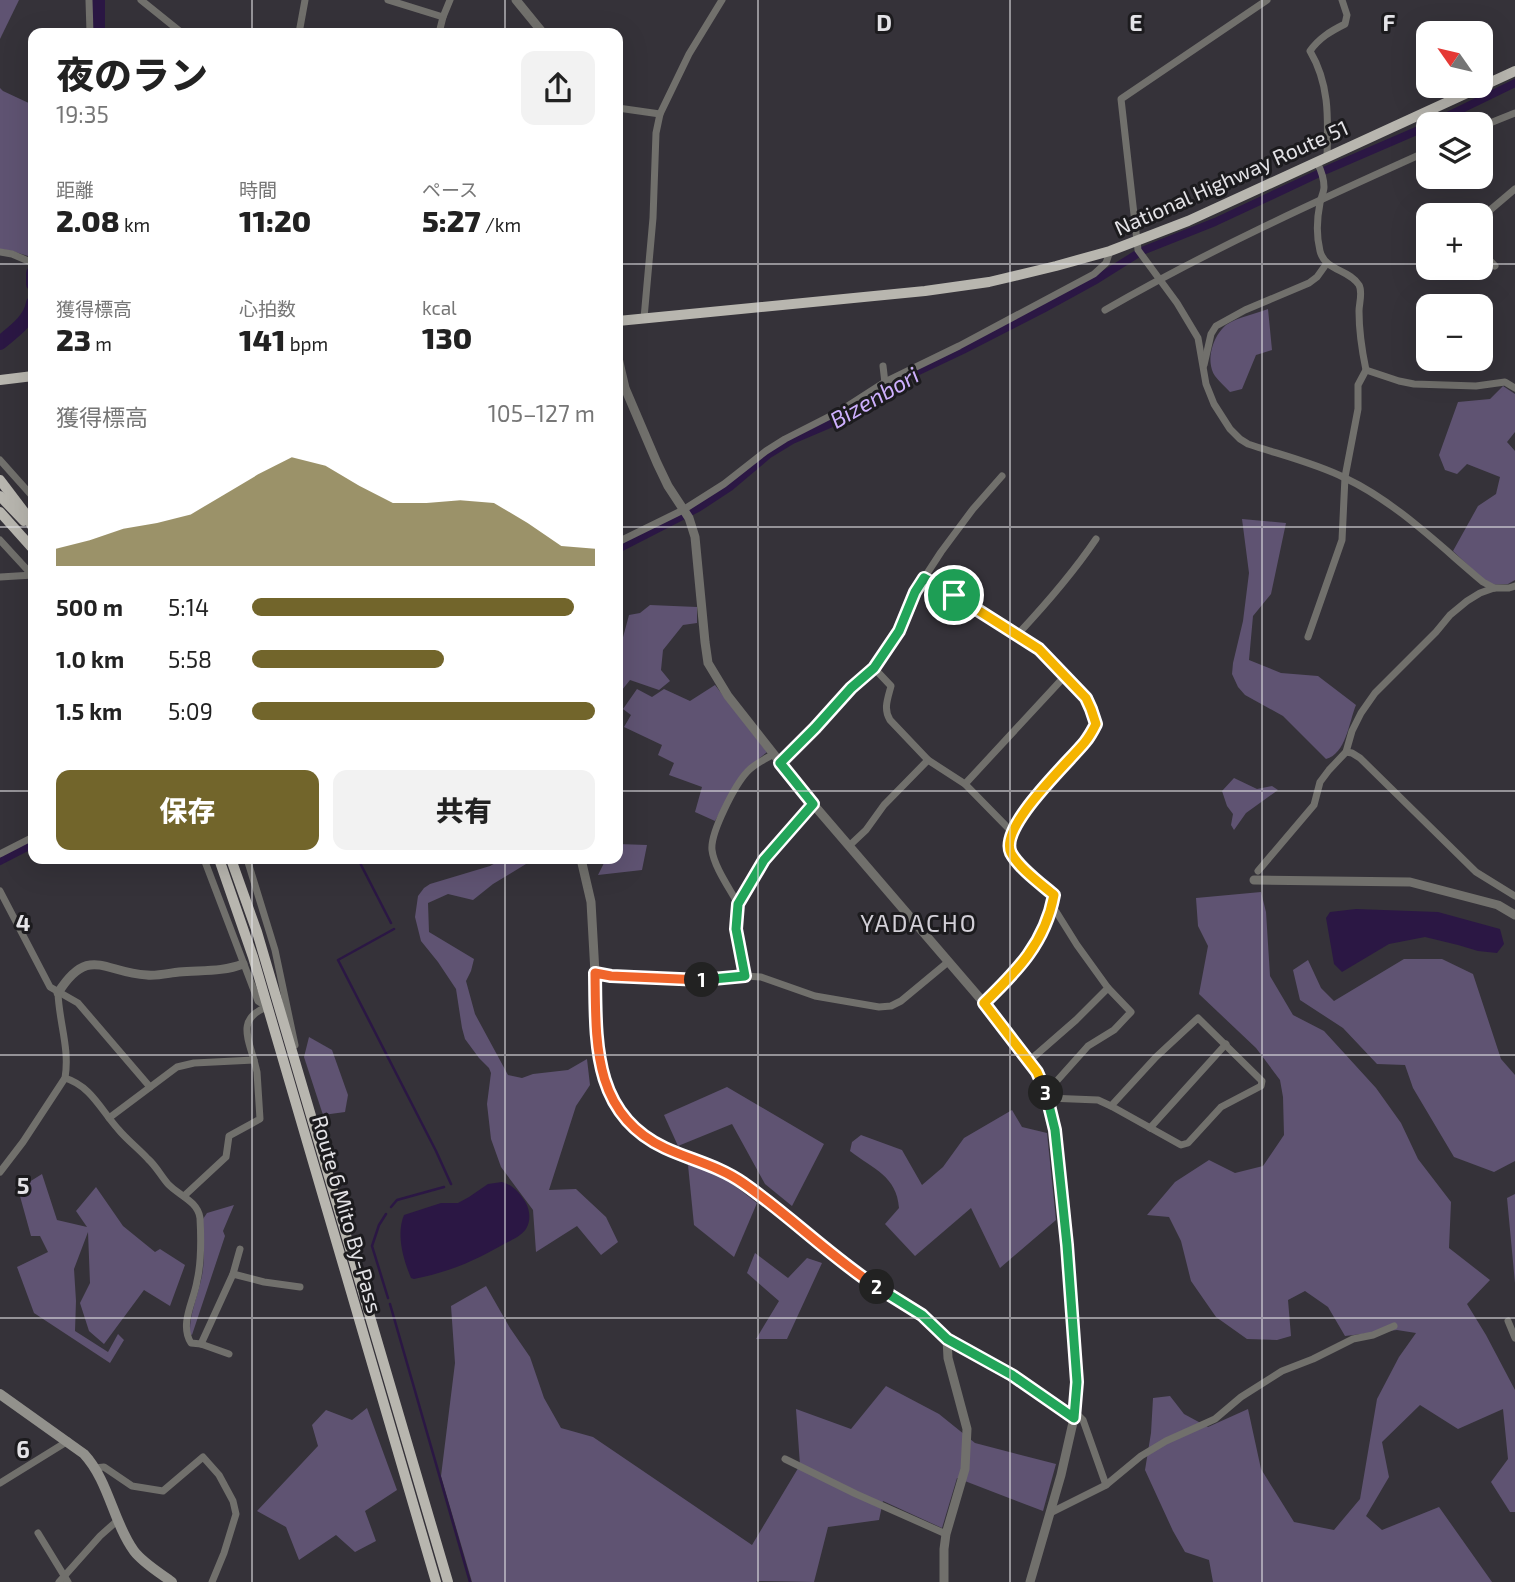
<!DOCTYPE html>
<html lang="ja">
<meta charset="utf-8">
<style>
body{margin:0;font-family:"Exo 2","Noto Sans JP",sans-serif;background:#f2f2f2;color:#222;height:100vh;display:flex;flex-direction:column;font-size:26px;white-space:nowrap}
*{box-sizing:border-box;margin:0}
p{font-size:23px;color:#767676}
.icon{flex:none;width:38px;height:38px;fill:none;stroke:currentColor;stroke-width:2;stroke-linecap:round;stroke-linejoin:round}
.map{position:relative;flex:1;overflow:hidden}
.details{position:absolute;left:28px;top:28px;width:595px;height:836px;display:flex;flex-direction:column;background:#fff;border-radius:14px;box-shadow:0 7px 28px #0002}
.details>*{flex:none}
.needle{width:46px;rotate:304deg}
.controls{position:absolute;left:1416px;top:21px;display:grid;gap:14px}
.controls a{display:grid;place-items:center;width:77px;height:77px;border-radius:14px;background:#fff;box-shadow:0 7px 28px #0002;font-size:35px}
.pin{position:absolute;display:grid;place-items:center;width:60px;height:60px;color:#fff;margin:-30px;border:4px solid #fff;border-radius:50%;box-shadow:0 2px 7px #0007}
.km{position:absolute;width:35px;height:35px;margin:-18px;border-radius:50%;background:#222;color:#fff;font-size:19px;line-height:35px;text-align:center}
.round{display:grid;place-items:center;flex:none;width:74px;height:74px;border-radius:14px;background:#f2f2f2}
.headline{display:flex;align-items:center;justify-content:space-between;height:119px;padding:0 28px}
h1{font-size:38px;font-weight:800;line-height:52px}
.stats{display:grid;grid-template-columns:repeat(3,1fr);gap:10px;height:119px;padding:7px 28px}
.stats div{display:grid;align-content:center}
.stats b{font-size:30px;font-weight:800}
.stats small{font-size:19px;font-weight:400}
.stats p{font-size:19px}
.chart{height:196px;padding:14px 28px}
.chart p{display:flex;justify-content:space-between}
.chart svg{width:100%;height:126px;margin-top:7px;fill:#72652b;opacity:.7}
.cta{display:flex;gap:14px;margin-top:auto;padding:14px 28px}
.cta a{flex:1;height:80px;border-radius:14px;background:#72652b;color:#fff;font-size:28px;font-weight:800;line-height:80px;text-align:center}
.cta a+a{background:#f2f2f2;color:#222}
ul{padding:0 28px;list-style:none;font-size:23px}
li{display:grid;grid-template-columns:112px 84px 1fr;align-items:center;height:52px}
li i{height:18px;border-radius:9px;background:#72652b}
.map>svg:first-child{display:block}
.green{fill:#5f5372}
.water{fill:#2b1744}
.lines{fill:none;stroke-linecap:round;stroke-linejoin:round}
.stream{stroke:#2b1744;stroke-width:2.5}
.canal{stroke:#2b1744;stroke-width:8}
.river{stroke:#2b1744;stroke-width:14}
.minor{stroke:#71706c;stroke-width:7}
.tertiary{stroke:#71706c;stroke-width:9}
.secondary{stroke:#92918c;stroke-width:10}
.trunk{stroke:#b8b6af;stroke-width:10}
.split-1-casing{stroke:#fff;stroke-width:14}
.split-2-casing{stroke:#fff;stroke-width:14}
.split-3-casing{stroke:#fff;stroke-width:14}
.split-4-casing{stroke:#fff;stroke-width:14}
.split-1{stroke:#22a559;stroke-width:9}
.split-2{stroke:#f0652b;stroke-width:9}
.split-3{stroke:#22a559;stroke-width:9}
.split-4{stroke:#f5b400;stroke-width:9}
.grid{fill:none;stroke:#e4e3e7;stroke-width:2;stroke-opacity:0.55}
.labels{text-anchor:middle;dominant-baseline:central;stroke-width:6;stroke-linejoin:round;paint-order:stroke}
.street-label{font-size:21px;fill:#e4e3e7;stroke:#1c1b1e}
.water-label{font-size:23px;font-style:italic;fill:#ceb0fe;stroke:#1c1b1e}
.quarter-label{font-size:24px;letter-spacing:2px;fill:#d2cfd7;stroke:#1c1b1e}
.grid-label{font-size:23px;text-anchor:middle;font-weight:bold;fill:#e4e3e7;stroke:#1c1b1e;stroke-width:6;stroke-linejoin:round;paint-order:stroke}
</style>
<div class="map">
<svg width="1515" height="1582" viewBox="0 0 1515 1582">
<rect width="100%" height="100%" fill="#353239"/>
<g class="green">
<path d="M 0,0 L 19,0 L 0,39 Z"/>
<path d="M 0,88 L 3,91 L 33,105 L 33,254 L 31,257 L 12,251 L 0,249 Z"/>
<path d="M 1268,309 L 1272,350 L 1256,355 L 1242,389 L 1230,392 C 1225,387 1219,381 1215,376 C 1205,360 1213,336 1226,325 C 1238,317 1255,314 1268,309 Z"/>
<path d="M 1503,386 L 1515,394 L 1515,432 L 1507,442 L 1515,451 L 1515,580 L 1508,584 L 1489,585 L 1453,551 L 1478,506 L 1496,494 L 1500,477 L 1467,464 L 1457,474 L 1445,470 L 1439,455 L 1458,402 L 1490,399 Z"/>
<path d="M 1242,519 L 1286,523 L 1271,594 L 1253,616 L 1249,660 L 1281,673 L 1318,676 L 1356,705 C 1349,722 1346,754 1326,759 L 1283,716 L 1245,695 L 1238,687 L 1232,674 L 1233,663 L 1243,621 L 1249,573 Z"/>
<path d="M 650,605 L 697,607 L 697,623 L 683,625 L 663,650 L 661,670 L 670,681 L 659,690 L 630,680 L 622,690 L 618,688 L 618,656 L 629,615 L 640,613 Z"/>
<path d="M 715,685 L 767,752 L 744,771 L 715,821 L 695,812 L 702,787 L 669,775 L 674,763 L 658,755 L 662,745 L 624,727 L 631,715 L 623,709 L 637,689 L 652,697 L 664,689 L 690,701 Z"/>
<path d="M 1234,778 L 1257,789 L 1272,786 L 1278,790 L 1246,813 L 1234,830 L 1231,825 L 1233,814 L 1227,806 L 1222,791 Z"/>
<path d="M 618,844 L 647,845 L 642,870 L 598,875 L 606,859 L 618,859 Z"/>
<path d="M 503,859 L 559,859 L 556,861 L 526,864 L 493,884 L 473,900 L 448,894 L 428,903 L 429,932 L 474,959 L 471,971 L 466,981 L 475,1014 L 508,1075 L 522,1078 L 533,1074 L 568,1070 L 587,1059 L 590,1085 L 576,1106 L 549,1190 L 576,1189 L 606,1217 L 618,1242 L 601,1255 L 577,1226 L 536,1252 L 533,1210 L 501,1167 L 491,1139 L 487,1104 L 491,1073 L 489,1068 L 479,1058 L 465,1039 L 462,1028 L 456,989 L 438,962 L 421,941 L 415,917 L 418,896 L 424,888 L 430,884 L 490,866 Z"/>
<path d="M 1261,892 L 1266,912 L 1270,976 L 1293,1015 L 1324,1031 L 1376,1088 L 1401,1123 L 1418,1159 L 1451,1202 L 1449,1248 L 1490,1280 L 1467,1304 L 1486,1335 L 1515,1390 L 1515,1512 L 1510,1512 L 1491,1482 L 1508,1459 L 1503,1409 L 1458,1429 L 1420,1405 L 1382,1442 L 1389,1477 L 1366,1516 L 1382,1530 L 1439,1507 L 1492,1582 L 1213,1582 L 1209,1560 L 1185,1552 L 1173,1531 L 1145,1470 L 1151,1433 L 1153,1398 L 1170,1396 L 1184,1414 L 1208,1427 L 1248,1409 L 1261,1469 L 1294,1522 L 1334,1530 L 1360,1499 L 1377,1399 L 1399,1357 L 1416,1333 L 1397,1330 L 1345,1336 L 1328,1307 L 1305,1291 L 1288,1300 L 1291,1336 L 1277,1340 L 1247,1339 L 1216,1317 L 1191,1281 L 1181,1241 L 1169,1217 L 1147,1215 L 1175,1182 L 1209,1160 L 1235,1173 L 1263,1166 L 1284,1135 L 1283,1097 L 1280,1080 L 1256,1048 L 1199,994 L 1208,946 L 1198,926 L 1196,898 Z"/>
<path d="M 1404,959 L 1442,959 L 1473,974 L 1501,1059 L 1515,1075 L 1515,1161 L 1494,1172 L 1454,1157 L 1413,1088 L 1405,1065 L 1377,1064 L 1343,1028 L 1300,1000 L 1293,970 L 1308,960 L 1321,988 L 1334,1001 Z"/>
<path d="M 309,1037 L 332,1050 L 348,1095 L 345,1112 L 323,1115 L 304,1057 Z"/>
<path d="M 727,1087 L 824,1144 L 792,1206 L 765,1184 L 732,1124 L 678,1146 L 664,1115 Z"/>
<path d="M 1012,1110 L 1022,1127 L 1047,1133 L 1056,1220 L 1000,1268 L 971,1208 L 915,1256 L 885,1224 L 899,1208 C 897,1176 873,1169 850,1151 L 852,1142 L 861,1135 L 902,1150 L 922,1185 L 943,1167 L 964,1138 Z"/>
<path d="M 688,1165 L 721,1175 L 757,1203 L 734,1257 L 694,1225 Z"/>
<path d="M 42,1174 L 57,1220 L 87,1227 L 76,1211 L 96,1187 L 123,1226 L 155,1252 L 160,1249 L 185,1265 L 170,1306 L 144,1290 L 104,1344 L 89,1331 L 80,1303 L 90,1283 L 88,1232 L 74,1269 L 76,1301 L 75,1331 L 108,1352 L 118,1334 L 124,1340 L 110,1363 L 34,1313 L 17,1267 L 48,1252 L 40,1236 L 31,1236 L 18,1189 Z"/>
<path d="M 1515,1194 L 1515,1283 L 1507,1198 Z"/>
<path d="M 234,1205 L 223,1231 L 225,1236 L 192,1335 L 190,1334 C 189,1316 197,1298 201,1280 C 206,1260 203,1239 203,1219 L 207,1213 Z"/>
<path d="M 755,1253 L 788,1278 L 807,1258 L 822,1263 L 787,1339 L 756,1339 L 779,1301 L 747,1273 Z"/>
<path d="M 486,1286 L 510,1328 L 530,1357 L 544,1398 L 561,1428 L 593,1437 L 752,1545 L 800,1465 L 796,1409 L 851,1429 L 886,1386 L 939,1414 L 975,1443 L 1056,1464 L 1043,1511 L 957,1478 L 942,1528 L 883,1501 L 879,1520 L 828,1527 L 814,1582 L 757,1581 L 756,1582 L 472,1582 L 441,1476 L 455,1363 L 451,1306 Z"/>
<path d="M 367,1408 L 397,1490 L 365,1511 L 376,1541 L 355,1552 L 336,1535 L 299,1560 L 286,1527 L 257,1511 L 318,1446 L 312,1425 L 326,1410 L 352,1420 Z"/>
</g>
<g class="water">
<path d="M 1356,909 L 1438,912 L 1500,929 L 1504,944 L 1497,953 L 1478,951 L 1458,945 L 1425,937 L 1389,944 L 1342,972 L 1334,964 L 1326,918 L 1330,912 Z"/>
<path d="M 502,1182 C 513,1185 520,1193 526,1203 C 530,1211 531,1221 526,1229 C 521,1236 512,1240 504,1244 C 473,1262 448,1272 414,1279 L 411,1278 C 403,1259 396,1234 404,1215 L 441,1203 L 458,1203 L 469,1197 L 488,1184 Z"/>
</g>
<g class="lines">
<g class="stream">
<path d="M 358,859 L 391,923"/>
<path d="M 394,929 L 338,960 L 436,1151 L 451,1184"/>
<path d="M 391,1207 L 397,1200 L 444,1187"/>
<path d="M 386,1214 L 379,1225 L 372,1246 L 388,1298"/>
<path d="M 390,1304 L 470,1582"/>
</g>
<g class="canal">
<path d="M 1431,124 L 1515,83"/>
<path d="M 1142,251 L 1215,222 L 1326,170 L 1428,126"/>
<path d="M 618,549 L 698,508 L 730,487 L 769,454 L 792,440 L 832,423 L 885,387 L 963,350 L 1043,309 L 1094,281 L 1137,254"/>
<path d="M 0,861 L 33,844"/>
</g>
<g class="river">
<path d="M 98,0 L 98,33"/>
<path d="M 33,273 L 33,284"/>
<path d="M 0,343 C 13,332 30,321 33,303"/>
</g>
<g class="minor">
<path d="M 89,0 L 90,33"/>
<path d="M 141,0 L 182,33"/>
<path d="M 388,0 L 443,17"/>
<path d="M 1267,0 L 1121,99 L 1138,250 L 1177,303 L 1198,338 L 1206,384 L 1214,404 L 1230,429 L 1240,439 L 1248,444 C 1281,455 1315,463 1345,478 C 1396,502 1440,546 1483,582 L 1494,588"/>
<path d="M 299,33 L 305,0"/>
<path d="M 439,33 L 443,17 L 450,0"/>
<path d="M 618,108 L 660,114"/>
<path d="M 1480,127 L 1515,113"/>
<path d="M 1327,157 C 1328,119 1330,85 1310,51 C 1319,38 1331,31 1345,24 L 1347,15 L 1342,0"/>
<path d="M 1480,226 L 1489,211 L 1515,189"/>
<path d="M 1480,250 L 1495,266"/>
<path d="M 0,252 L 12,254 L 33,263"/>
<path d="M 1105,310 C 1209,250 1319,200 1428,151"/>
<path d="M 644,318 L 653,218 L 656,133 L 660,114 L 689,54 L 722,0"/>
<path d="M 1204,365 L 1211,334 L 1216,326 L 1245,310 L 1309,283 L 1317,277 L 1327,263"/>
<path d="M 883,366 L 885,383"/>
<path d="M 1366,370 L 1399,381 L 1414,384 L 1476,386 L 1505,382 L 1515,388"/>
<path d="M 0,460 L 33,497"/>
<path d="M 0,540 L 33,576"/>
<path d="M 618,542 L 683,510 L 724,484 L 766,451 L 785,439 L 840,411 L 885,382 L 959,346 L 1094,274 L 1106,263 L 1110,251"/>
<path d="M 0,577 L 33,575"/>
<path d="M 924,578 L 954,595 L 1039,649 L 1086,698 L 1091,709 L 1096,724 C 1093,730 1089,737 1085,742 C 1069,762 998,827 1011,853 C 1019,868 1041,884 1054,895 C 1045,943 1017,971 984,1003"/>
<path d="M 1018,634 C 1046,604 1073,573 1096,539"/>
<path d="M 1308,637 L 1342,540 L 1345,477 L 1358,409 L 1358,385 L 1366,370 C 1362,351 1359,331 1359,311 C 1359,304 1363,292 1359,285 C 1349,269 1325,271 1320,251 C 1316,235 1317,218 1320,203 C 1321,197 1324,192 1324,187 C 1324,178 1321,170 1317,162"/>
<path d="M 874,668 L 891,686 C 888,698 883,709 890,720 L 928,760 L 965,784 L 1012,832"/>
<path d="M 1346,752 L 1352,753 L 1360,758 L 1476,872 L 1515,896"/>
<path d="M 780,763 L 815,728 L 851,688 L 874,668 L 899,631 L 915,592 L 941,552 L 973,509 L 1002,476"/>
<path d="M 965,784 L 1065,676"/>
<path d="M 849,846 L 866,830 L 884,805 L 928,760"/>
<path d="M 0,854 L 33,837"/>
<path d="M 204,859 L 258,1001 L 267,1007"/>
<path d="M 247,859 L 275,950 L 295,1045"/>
<path d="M 1258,871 L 1314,805 L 1320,782 L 1329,770 L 1346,752 L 1352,731 L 1361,713 L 1375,693 L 1436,632 L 1450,615 L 1467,601 L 1480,593 L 1494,588 L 1509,588 L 1515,586"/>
<path d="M 0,891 L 50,987 L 78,1003 L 150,1087"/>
<path d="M 738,904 C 730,889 714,867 712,850 C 710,833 735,785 747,772 C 754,764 765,759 774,754"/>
<path d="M 595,973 L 611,977 L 695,980 L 723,979 L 745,976 L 761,977 L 815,996 L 879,1007 L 891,1006 L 901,1001 L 948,962"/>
<path d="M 745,976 L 736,929 L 738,904 L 764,860 L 813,804"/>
<path d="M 1198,1018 L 1262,1081 L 1261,1086 L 1221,1107 L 1188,1143 L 1181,1145 L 1111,1106 L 1156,1057 Z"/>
<path d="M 1029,1061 L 1076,1020 L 1108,988 L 1077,945 L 1052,905"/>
<path d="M 65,1078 C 91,1086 101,1110 118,1129 C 127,1140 138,1148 148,1159 C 156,1166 161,1176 168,1184 C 178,1195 198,1201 200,1218 C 201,1236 201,1264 197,1281 C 194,1301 179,1324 191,1343 L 201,1344 L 229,1354"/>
<path d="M 1046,1093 L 1088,1046 L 1114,1030 L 1131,1012 L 1108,988"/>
<path d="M 1048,1098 L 1098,1100 L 1111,1106"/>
<path d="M 109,1118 L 177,1067 L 194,1063 L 254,1060 C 247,1036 238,1018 267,1007"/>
<path d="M 1150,1128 L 1226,1044"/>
<path d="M 0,1172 L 23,1142 L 65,1078 C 70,1049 59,1022 58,993"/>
<path d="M 184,1196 L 226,1157 L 229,1136 L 260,1119 L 257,1072 L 254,1060"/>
<path d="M 233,1274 L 264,1282 L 300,1287"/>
<path d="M 1508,1321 L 1515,1338"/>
<path d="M 201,1344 L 233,1274 L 240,1249"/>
<path d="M 1033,1390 L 1074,1418"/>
<path d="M 1075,1412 L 1083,1420 L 1106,1485"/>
<path d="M 785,1459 L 856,1494 L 946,1534"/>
<path d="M 95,1468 L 104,1467 L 132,1486 L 163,1491 L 203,1457 L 219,1475 L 233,1501 L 236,1514 L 224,1553 L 212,1582"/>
<path d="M 0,1483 L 68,1441"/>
<path d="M 1050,1513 L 1106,1485 L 1141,1456 L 1166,1441 L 1215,1419 L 1241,1397 L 1282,1371 L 1313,1359 L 1353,1339 L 1373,1335 L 1394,1326"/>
<path d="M 38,1533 L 68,1582"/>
<path d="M 59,1582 L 100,1536 L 118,1520"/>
</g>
<g class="tertiary">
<path d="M 516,0 L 543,33"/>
<path d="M 618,358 L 625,388 L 657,463 L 668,486 L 689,518 L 695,537 L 705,642 L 708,663 L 728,696 L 813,804 L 984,1003 L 1037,1072 L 1048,1098 L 1055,1130 L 1067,1245 L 1077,1382 L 1074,1418 L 1061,1475 L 1030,1582"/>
<path d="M 581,859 L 591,902 L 595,973 L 598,1052 L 600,1068 L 612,1100 L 625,1119 L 635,1129 L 657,1144 L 714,1167 L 740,1181 L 873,1284 L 922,1316 L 947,1339 L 991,1362 L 1033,1390"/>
<path d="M 1254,880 L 1410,882 L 1498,905 L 1515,915"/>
<path d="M 58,993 C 89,944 104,973 147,975 C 158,976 169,973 179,972 C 201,970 223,972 243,964"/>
<path d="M 944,1582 L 944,1549 L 946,1534 L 965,1469 L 967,1429 L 948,1358 L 947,1339"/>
</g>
<path class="secondary" d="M 0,1394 L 84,1454 C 109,1481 113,1522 134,1551 C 143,1563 160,1573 172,1582"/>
<g class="trunk">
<path d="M 618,321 L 925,291 L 989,282 L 1056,266 L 1110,251 L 1188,221 L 1515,71"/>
<path d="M 0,380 L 33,376"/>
<path d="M 0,480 L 25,513 L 33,528"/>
<path d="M 0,496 L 24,521"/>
<path d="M 0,512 L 33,549"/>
<path d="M 219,859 L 253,957 L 436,1582"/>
<path d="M 231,859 L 257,932 L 448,1582"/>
</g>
</g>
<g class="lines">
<g class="split-1-casing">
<path id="split-1" d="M 702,980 L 745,976 L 736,929 L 738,904 L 764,860 L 813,804 L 780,763 L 815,728 L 851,688 L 874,668 L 899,631 L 915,592 L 924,578 L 954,595"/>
</g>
<g class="split-2-casing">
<path id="split-2" d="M 702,980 L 611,976 L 595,973 C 596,1042 592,1114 665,1148 C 691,1160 719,1166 743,1183 C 789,1215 831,1257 877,1287"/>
</g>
<g class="split-3-casing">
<path id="split-3" d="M 877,1287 L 922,1315 L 947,1339 L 1012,1375 L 1074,1418 L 1077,1382 L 1067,1245 L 1055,1130 L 1046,1093"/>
</g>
<g class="split-4-casing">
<path id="split-4" d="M 954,595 L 1039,649 L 1086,698 L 1091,709 L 1096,724 C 1093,730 1089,737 1085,742 C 1069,762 998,827 1011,853 C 1019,868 1041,884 1054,895 C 1045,943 1017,971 984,1003 L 1037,1072 L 1046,1093"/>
</g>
<use href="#split-1" class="split-1"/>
<use href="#split-2" class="split-2"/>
<use href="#split-3" class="split-3"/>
<use href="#split-4" class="split-4"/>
</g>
<path class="grid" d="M 252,0 L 252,33M 505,0 L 505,33M 758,0 L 758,1582M 1010,0 L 1010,1582M 1262,0 L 1262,1582M 0,264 L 33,264M 618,264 L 1428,264M 1480,264 L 1515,264M 0,527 L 33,527M 618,527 L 1515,527M 0,791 L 33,791M 618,791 L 1515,791M 252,859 L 252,1582M 505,859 L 505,1582M 0,1055 L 1515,1055M 0,1318 L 1515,1318"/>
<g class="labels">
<g class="street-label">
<text transform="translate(1231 177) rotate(-24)">National Highway Route 51</text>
<text transform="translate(348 1214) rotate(74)">Route 6 Mito By-Pass</text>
</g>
<g class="water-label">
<text transform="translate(874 397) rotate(-30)">Bizenbori</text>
</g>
<g class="quarter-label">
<text x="919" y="922">YADACHO</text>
</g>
</g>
<g class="grid-label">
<text x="884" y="31">D</text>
<text x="1136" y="31">E</text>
<text x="1389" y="31">F</text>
<text x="23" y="931">4</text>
<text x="23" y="1194">5</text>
<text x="23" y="1458">6</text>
</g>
</svg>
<div class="controls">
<a><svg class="needle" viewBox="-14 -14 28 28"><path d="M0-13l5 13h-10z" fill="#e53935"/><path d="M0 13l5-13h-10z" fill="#767676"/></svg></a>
<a><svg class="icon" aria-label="layers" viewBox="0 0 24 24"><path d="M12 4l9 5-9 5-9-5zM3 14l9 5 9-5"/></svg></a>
<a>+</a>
<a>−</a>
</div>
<div class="pin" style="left:954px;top:595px;background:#1e9e55"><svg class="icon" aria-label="arrive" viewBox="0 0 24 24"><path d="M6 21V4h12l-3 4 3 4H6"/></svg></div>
<b class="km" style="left:702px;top:980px">1</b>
<b class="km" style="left:877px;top:1287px">2</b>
<b class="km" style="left:1046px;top:1093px">3</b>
<section class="details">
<div class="headline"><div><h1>夜のラン</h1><p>19:35</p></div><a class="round"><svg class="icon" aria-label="share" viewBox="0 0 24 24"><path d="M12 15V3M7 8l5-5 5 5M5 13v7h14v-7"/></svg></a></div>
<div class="stats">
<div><p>距離</p><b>2.08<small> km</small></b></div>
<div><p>時間</p><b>11:20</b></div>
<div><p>ペース</p><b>5:27<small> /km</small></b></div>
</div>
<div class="stats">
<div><p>獲得標高</p><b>23<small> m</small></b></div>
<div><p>心拍数</p><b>141<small> bpm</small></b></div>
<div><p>kcal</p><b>130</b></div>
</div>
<div class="chart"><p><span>獲得標高</span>105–127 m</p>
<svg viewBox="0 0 160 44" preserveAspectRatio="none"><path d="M0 44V38L10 35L20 31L30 29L40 26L50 19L60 12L70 6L80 9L90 16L100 22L110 22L120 21L130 22L140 29L150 37L160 38V44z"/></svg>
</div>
<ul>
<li><b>500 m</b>5:14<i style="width:94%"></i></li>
<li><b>1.0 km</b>5:58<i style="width:56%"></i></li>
<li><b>1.5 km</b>5:09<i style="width:100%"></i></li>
</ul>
<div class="cta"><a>保存</a><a>共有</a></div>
</section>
</div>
